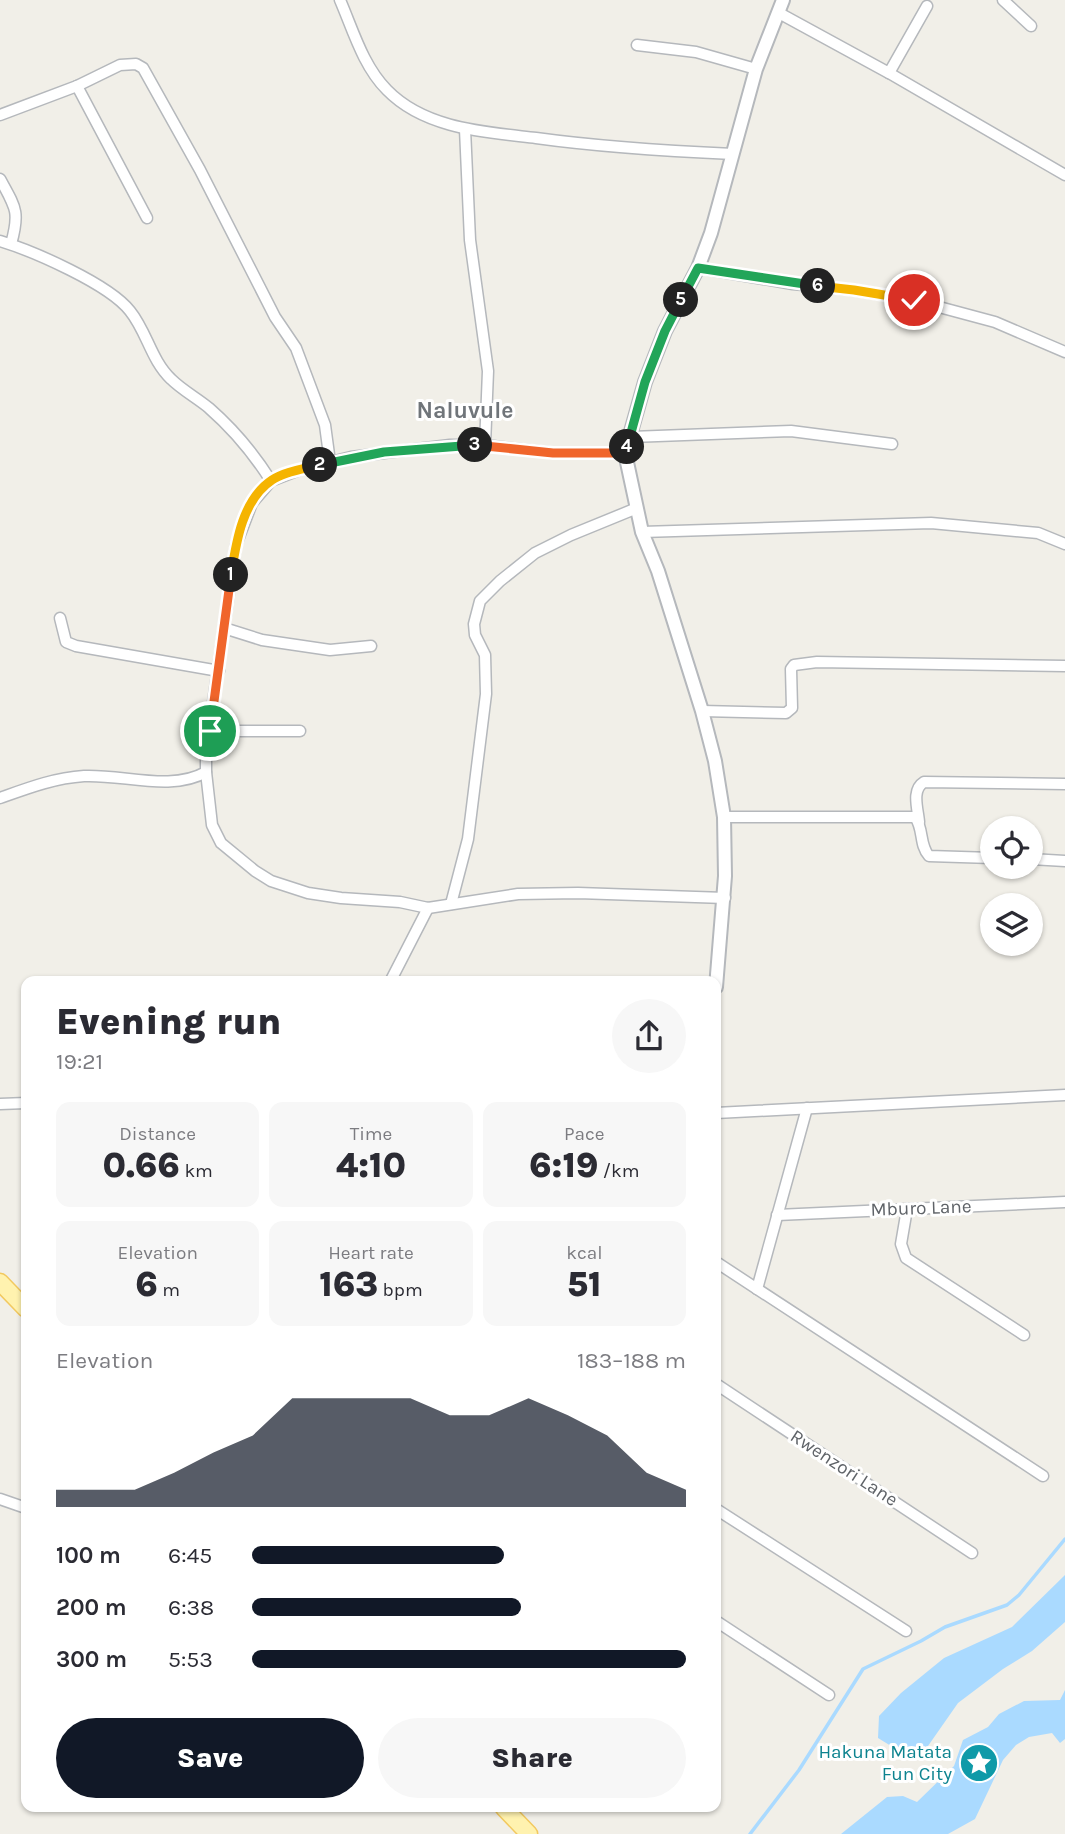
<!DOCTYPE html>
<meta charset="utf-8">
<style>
body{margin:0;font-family:Karla,sans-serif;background:#f7f7f7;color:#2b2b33;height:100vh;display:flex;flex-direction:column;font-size:26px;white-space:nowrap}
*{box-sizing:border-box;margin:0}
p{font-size:23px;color:#7c7c81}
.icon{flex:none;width:38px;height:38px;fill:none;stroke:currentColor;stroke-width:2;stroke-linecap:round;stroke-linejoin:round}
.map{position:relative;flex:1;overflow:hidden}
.details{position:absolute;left:21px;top:976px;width:700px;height:836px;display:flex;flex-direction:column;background:#fff;border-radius:14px;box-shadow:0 2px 5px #0004}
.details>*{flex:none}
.buttons{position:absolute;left:980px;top:816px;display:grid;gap:14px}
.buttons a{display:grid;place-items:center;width:63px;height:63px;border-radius:50%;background:#fff;box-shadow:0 2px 5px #0004;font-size:35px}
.pin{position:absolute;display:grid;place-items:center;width:60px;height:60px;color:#fff;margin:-30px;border:4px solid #fff;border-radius:50%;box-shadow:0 2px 7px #0007}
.km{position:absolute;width:35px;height:35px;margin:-18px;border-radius:50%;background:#222;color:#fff;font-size:19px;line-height:35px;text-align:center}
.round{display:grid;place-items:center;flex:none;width:74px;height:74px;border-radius:37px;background:#f7f7f7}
.headline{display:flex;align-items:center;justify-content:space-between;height:119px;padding:0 35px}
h1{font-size:38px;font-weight:800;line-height:52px}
.stats{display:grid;grid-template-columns:repeat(3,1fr);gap:10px;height:119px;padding:7px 35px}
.stats div{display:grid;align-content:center;border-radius:14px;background:#f7f7f7;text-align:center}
.stats b{font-size:35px;font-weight:800}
.stats small{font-size:19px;font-weight:400}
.stats p{font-size:19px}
.chart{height:196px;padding:14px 35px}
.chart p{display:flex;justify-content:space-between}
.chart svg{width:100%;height:126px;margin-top:7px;fill:#111827;opacity:.7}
.action{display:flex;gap:14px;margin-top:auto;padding:14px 35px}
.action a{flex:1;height:80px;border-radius:42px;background:#111827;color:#fff;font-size:28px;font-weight:800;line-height:80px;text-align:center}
.action a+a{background:#f7f7f7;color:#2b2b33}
ul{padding:0 35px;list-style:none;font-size:23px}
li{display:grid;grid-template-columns:112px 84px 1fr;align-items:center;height:52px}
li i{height:18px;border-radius:9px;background:#111827}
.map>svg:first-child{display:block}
.water{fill:#aadaff}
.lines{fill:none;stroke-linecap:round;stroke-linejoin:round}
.stream{stroke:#aadaff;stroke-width:3.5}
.minor-casing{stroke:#b5b8bc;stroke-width:13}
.tertiary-casing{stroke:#b5b8bc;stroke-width:16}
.primary-casing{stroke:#f2c960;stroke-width:19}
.minor{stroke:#fff;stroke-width:10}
.tertiary{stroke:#fff;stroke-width:12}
.primary{stroke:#fff2af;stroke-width:16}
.split-1-casing{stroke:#fff;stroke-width:14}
.split-2-casing{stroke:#fff;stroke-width:14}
.split-3-casing{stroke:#fff;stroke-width:14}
.split-4-casing{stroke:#fff;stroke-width:14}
.split-5-casing{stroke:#fff;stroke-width:14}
.split-6-casing{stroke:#fff;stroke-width:14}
.split-7-casing{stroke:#fff;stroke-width:14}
.split-1{stroke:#f0652b;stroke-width:9}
.split-2{stroke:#f5b400;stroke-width:9}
.split-3{stroke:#22a559;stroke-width:9}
.split-4{stroke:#f0652b;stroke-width:9}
.split-5{stroke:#22a559;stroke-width:9}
.split-6{stroke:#22a559;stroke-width:9}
.split-7{stroke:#f5b400;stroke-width:9}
.labels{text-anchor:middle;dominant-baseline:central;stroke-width:6;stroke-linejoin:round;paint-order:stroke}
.street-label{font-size:19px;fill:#5f6368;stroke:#fff}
.culture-label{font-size:19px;fill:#0d838f;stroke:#fff;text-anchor:end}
.quarter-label{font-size:23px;font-weight:bold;fill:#70757a;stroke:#fff}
</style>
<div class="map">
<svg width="1065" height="1834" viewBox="0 0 1065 1834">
<rect width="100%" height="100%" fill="#f1efe8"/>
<g class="water">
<path d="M 1065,1575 L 1065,1622 L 1032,1651 L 1003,1669 L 958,1703 L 928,1746 L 904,1754 L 878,1738 L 879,1716 L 901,1693 L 944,1658 L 1012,1627 Z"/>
<path d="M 1065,1690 L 1065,1739 L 1060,1743 L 1052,1733 L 1029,1737 L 1016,1745 L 1003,1760 L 975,1819 L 948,1834 L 841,1834 L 887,1797 L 903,1796 L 917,1802 L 954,1766 L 963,1740 L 988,1727 L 999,1714 L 1024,1701 L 1060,1700 Z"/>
</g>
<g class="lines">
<path class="stream" d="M 750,1834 L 799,1770 L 863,1669 L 921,1641 L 945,1627 L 1007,1605 L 1019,1595 L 1065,1539"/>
<g class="minor-casing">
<g id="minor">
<path d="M 340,0 C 353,30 363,66 387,90 C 425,129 485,132 536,138 C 601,147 667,151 733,154"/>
<path d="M 1003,0 L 1031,26"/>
<path d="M 779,13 L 889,73 L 1065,175"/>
<path d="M 637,45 L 696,52 L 756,69"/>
<path d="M 889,73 L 927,6"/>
<path d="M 77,86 L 147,218"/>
<path d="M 0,115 L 77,86 L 120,65 L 136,64 L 143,68 L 200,170 L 275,317 L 296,348 L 325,425 L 330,462"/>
<path d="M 465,129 L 470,240 L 488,371 L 485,445"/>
<path d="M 0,179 C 16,208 20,212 11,244"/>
<path d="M 0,241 C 33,251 109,284 130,311 C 147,332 151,360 171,379 C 182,390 197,398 209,408 C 233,429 254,454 271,481"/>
<path d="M 698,268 L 793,284 L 854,290 L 913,300 L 995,322 L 1065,352"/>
<path d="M 631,437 L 791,431 L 892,444"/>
<path d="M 642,532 L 931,523 L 1038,533 L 1065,544"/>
<path d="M 60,618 L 66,642 L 76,646 L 219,671"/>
<path d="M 224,628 L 262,640 L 330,650 L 371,646"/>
<path d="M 702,711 L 786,713 L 792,708 L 791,669 L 794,665 L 817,662 L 1065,666"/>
<path d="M 210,731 L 300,731"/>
<path d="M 206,772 L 212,825 L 221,843 L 255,871 L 271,881 L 308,893 L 341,898 L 400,902 L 428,908 L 518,894 L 578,893 L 725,898"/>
<path d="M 0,798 C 28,788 54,778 84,776 C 123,774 171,792 206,772 L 206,751 L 236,545 L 252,503 L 271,481 L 302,469 L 351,457 L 450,445 L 485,445 L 553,453 L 625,453"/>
<path d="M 724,817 L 915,817 C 924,829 919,845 929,856 L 992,858"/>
<path d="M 919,822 C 918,809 911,790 924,782 L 1065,784"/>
<path d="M 1031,859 L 1065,861"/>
<path d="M 451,904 L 468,839 L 486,694 L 485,655 L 475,635 L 474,624 L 480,601 L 500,581 L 535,553 L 571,535 L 637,508"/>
<path d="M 390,982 L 428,908"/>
<path d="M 0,1104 L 26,1103"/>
<path d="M 716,1113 L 1065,1095"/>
<path d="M 907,1209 L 901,1244 L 906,1258 L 1024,1335"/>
<path d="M 777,1215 L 1065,1202"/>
<path d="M 716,1262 L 1043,1476"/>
<path d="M 757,1289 L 807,1108"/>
<path d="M 716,1384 L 972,1553"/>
<path d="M 0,1499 L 26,1508"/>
<path d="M 716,1509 L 906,1631"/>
<path d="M 716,1621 L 829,1695"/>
</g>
</g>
<g class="tertiary-casing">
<path id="tertiary" d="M 716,987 L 725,876 L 724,817 L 715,761 L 702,711 L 658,571 L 642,532 L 625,453 L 645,382 L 665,331 L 698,268 L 711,233 L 756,69 L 783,0"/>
</g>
<g class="primary-casing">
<g id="primary">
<path d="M 0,1282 L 26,1309"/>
<path d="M 504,1808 L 529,1834"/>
</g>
</g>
<use href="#minor" class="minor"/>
<use href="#tertiary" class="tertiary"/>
<use href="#primary" class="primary"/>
</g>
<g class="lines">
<g class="split-1-casing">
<path id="split-1" d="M 210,731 L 231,575"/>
</g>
<g class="split-2-casing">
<path id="split-2" d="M 231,575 C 236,543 242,500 272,480 C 285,471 305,469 320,465"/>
</g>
<g class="split-3-casing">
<path id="split-3" d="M 320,465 L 384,452 L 475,445"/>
</g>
<g class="split-4-casing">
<path id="split-4" d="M 475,445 L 553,453 L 625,453 L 627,447"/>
</g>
<g class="split-5-casing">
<path id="split-5" d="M 627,447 L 645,382 L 665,331 L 681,300"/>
</g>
<g class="split-6-casing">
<path id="split-6" d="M 681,300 L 698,268 L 818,286"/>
</g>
<g class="split-7-casing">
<path id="split-7" d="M 818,286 L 854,290 L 914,300"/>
</g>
<use href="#split-1" class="split-1"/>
<use href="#split-2" class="split-2"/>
<use href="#split-3" class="split-3"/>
<use href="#split-4" class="split-4"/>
<use href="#split-5" class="split-5"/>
<use href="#split-6" class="split-6"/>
<use href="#split-7" class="split-7"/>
</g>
<defs>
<g id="sight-disc" transform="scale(2.0125)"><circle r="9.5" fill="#0f9aa8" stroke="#fff"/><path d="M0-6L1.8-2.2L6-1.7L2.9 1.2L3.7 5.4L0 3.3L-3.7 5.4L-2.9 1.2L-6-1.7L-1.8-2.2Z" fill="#fff"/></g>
</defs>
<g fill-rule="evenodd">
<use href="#sight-disc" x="979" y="1763"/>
</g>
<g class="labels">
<g class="street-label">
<text transform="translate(921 1208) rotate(-2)">Mburo Lane</text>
<text transform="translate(844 1468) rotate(33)">Rwenzori Lane</text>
</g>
<g class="culture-label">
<text x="952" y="1752">Hakuna Matata<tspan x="952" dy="22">Fun City</tspan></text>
</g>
<g class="quarter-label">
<text x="465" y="410">Naluvule</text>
</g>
</g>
</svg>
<div class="buttons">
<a><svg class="icon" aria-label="locate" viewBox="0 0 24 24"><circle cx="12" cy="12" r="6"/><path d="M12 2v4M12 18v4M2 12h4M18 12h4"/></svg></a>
<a><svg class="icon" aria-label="layers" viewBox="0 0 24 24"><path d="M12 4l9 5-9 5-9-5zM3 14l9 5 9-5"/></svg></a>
</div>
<div class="pin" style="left:210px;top:731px;background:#1e9e55"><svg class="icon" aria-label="arrive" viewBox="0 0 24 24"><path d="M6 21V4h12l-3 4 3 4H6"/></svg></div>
<div class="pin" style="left:914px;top:300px;background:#d93025"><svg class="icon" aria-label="check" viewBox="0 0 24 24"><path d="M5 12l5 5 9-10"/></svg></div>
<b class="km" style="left:231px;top:575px">1</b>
<b class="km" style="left:320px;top:465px">2</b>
<b class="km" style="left:475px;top:445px">3</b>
<b class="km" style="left:627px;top:447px">4</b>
<b class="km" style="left:681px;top:300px">5</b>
<b class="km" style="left:818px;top:286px">6</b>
<section class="details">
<div class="headline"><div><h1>Evening run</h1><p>19:21</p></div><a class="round"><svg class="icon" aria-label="share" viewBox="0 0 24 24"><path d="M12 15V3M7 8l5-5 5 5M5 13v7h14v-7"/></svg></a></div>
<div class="stats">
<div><p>Distance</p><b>0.66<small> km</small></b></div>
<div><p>Time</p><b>4:10</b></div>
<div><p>Pace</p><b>6:19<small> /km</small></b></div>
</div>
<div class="stats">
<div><p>Elevation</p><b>6<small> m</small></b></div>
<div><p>Heart rate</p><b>163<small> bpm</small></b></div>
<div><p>kcal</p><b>51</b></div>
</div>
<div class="chart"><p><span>Elevation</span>183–188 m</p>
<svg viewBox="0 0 160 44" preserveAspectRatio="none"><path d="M0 44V38L10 38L20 38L30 32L40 25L50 19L60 6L70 6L80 6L90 6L100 12L110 12L120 6L130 12L140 19L150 32L160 38V44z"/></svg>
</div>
<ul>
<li><b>100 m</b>6:45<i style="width:58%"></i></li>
<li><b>200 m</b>6:38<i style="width:62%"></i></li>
<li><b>300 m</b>5:53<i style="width:100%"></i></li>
</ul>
<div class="action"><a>Save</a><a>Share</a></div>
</section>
</div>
